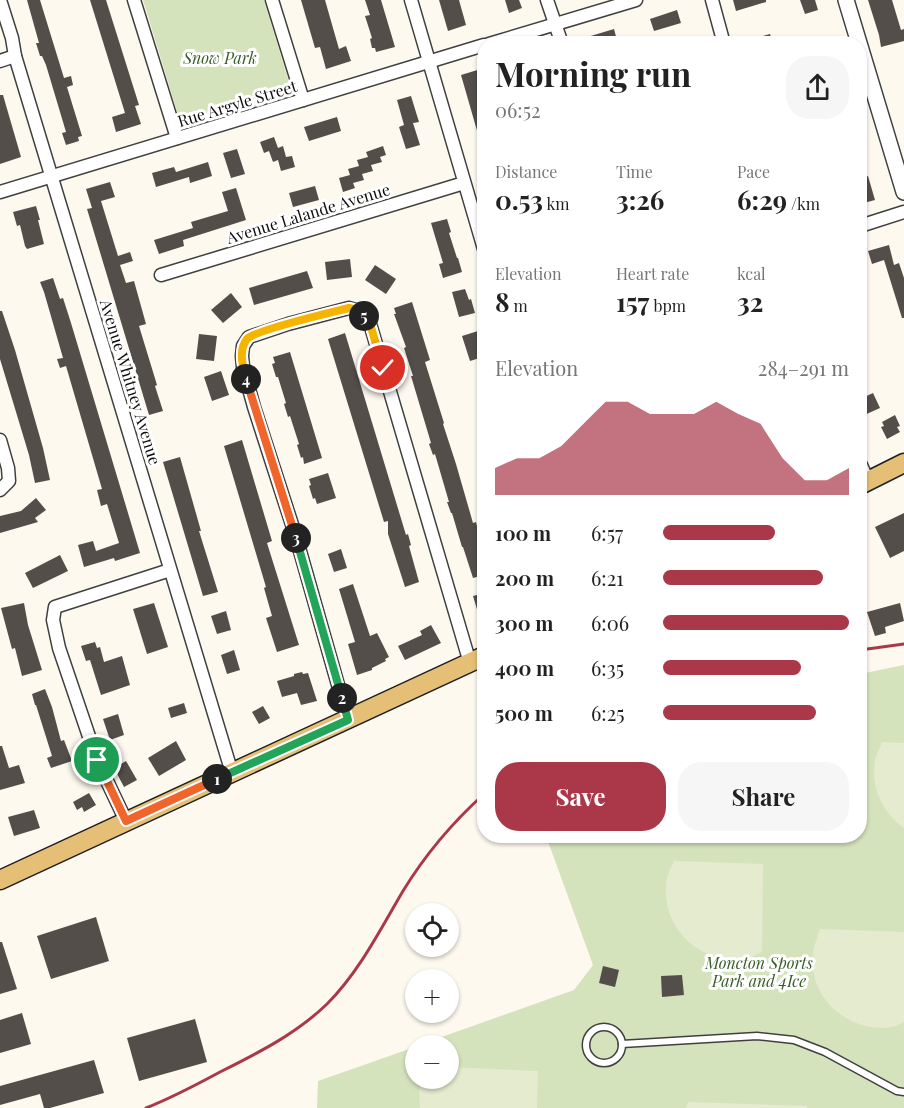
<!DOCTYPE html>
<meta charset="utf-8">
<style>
body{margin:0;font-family:"Playfair Display",serif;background:#f6f6f6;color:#222;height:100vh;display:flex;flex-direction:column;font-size:22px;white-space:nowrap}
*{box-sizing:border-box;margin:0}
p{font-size:20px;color:#767676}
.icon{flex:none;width:33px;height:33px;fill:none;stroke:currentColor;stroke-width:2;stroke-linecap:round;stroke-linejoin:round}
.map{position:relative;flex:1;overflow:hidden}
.sheet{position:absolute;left:477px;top:36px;width:390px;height:807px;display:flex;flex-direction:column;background:#fff;border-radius:24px;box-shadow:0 2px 4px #0004}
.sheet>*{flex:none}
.buttons{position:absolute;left:405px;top:903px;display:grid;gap:12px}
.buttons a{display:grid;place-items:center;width:54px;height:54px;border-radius:50%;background:#fff;box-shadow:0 2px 4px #0004;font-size:30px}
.pin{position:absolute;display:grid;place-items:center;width:51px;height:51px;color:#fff;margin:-26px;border:3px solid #fff;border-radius:50%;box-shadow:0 2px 6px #0007}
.km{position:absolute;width:30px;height:30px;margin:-15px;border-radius:50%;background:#222;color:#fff;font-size:16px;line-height:30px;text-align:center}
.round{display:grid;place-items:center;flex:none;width:63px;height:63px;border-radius:24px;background:#f6f6f6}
.head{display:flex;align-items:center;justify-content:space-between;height:102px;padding:0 18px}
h1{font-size:33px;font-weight:700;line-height:45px}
.stats{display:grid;grid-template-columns:repeat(3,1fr);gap:9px;height:102px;padding:6px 18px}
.stats div{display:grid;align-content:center}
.stats b{font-size:26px;font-weight:700}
.stats small{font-size:16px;font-weight:400}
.stats p{font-size:16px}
.chart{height:168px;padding:12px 18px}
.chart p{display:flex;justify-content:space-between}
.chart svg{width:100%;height:108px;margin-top:6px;fill:#ab3849;opacity:.7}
.action{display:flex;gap:12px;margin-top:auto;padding:12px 18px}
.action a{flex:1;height:69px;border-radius:24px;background:#ab3849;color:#fff;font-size:24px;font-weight:700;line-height:69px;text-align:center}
.action a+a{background:#f6f6f6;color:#222}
ul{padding:0 18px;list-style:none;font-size:20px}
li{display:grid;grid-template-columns:96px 72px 1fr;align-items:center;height:45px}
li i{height:15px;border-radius:8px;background:#ab3849}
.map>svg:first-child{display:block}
.green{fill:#d5e3bd}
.pitch{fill:#e4ebce}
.building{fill:#544e4b}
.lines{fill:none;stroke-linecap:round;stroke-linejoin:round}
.service-casing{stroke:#404040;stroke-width:9}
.minor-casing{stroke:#404040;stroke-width:15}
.tertiary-casing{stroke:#404040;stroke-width:18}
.primary-casing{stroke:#1e1e1e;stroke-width:21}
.service{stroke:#fff;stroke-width:6}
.minor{stroke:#fff;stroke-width:12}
.tertiary{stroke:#fff;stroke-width:15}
.primary{stroke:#e6bf76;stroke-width:18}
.rail{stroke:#ab3849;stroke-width:3}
.split-1-casing{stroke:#fff;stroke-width:12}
.split-2-casing{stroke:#fff;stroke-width:12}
.split-3-casing{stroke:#fff;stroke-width:12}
.split-4-casing{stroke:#fff;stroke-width:12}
.split-5-casing{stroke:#fff;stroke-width:12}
.split-6-casing{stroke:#fff;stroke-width:12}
.split-1{stroke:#f0652b;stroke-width:8}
.split-2{stroke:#22a559;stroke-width:8}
.split-3{stroke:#22a559;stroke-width:8}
.split-4{stroke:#f0652b;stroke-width:8}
.split-5{stroke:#f5b400;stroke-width:8}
.split-6{stroke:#f5b400;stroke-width:8}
.labels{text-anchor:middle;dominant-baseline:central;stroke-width:6;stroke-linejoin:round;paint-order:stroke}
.park-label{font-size:16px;font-style:italic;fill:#375c26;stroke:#fff}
.street-label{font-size:16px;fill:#0d0d0d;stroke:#fff}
</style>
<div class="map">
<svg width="904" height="1108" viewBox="0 0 904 1108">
<rect width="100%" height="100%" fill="#fdf9ef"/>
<g class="green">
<path d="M 143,0 L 264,0 L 293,95 L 182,128 Z"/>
<path d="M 904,665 L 904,1108 L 317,1108 L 318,1081 L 415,1047 L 416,1078 L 448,1078 L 448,1046 L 419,1045 L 574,990 L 593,965 L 546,836 L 860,836 L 860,674 Z"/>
</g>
<g class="pitch">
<path d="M 882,742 L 904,743 L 904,828 C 883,814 870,786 875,760 C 876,754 880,748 882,742 Z"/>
<path d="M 674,861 L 763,864 L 762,952 C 756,954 750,958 744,959 C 717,963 687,948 674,923 C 667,911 665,896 666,883 C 667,875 671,868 674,861 Z"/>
<path d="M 820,929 L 904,932 L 904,1022 C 900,1024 895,1027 891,1027 C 855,1033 818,1006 813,970 C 811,955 815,943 820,929 Z"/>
<path d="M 449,1067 L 538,1071 L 537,1108 L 420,1108 L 419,1091 L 424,1079 L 448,1078 Z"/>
<path d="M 688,1102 L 807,1106 L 807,1108 L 686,1108 Z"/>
</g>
<g class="building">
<path d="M 27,0 L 40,0 L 64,78 L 71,76 L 73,85 L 67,87 L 82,136 L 78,137 L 79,141 L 66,145 L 62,133 L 66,132 L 46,65 L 42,56 L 40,56 L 36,43 L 39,43 Z"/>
<path d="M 90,0 L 106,0 L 139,105 L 135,106 L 141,124 L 116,132 L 112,117 L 125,113 Z"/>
<path d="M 301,0 L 325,0 L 339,49 L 346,46 L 351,61 L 326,69 L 320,47 L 315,48 Z"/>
<path d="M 365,0 L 381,0 L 395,47 L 376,52 L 375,48 L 372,48 L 370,39 L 372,38 L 365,16 L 370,15 Z"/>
<path d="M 439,0 L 459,0 L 466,25 L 448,31 Z"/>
<path d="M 505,0 L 519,0 L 522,8 L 509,13 Z"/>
<path d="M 733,0 L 766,0 L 766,2 L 736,11 Z"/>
<path d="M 800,0 L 815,0 L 818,10 L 805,14 Z"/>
<path d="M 868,0 L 892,0 L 901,30 L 904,29 L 904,41 L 881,47 L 879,35 Z"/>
<path d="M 677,10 L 681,23 L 654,31 L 650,19 Z"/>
<path d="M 614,29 L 618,44 L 574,44 L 574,41 Z"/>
<path d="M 770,34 L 773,44 L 746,44 L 746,41 Z"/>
<path d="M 484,68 L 484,148 L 482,148 L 461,75 Z"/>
<path d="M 0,95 L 3,95 L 21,157 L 0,164 Z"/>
<path d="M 411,96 L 419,122 L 413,123 L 420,145 L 406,149 L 399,127 L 404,125 L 397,100 Z"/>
<path d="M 337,117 L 341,131 L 309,141 L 304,127 Z"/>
<path d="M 274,137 L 278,148 L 283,146 L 286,157 L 292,156 L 295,167 L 281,171 L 278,160 L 273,162 L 269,151 L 264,153 L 260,142 Z"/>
<path d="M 383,146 L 386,155 L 380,157 L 382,162 L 371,165 L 373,171 L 362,174 L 364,180 L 353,183 L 355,188 L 343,192 L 339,178 L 350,175 L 348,169 L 359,166 L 357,160 L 368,157 L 366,152 Z"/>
<path d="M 237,149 L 245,174 L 231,178 L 223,153 Z"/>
<path d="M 208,162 L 212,176 L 190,183 L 189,177 L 156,187 L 152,173 L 174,167 L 176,172 Z"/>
<path d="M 868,176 L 875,200 L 860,204 L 860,179 Z"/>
<path d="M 110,182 L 115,197 L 101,201 L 118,256 L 130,252 L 133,261 L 120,265 L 126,283 L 134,281 L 146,324 L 139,326 L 157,385 L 155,386 L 163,411 L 149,415 L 87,209 L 92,208 L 86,189 Z"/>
<path d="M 315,186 L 319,200 L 293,207 L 289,193 Z"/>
<path d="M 236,188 L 246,220 L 183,240 L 184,246 L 159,254 L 154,240 L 193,228 L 191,222 L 228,211 L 222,192 Z"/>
<path d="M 36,206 L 40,220 L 38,220 L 44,244 L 27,249 L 25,246 L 20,225 L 17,226 L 13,212 Z"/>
<path d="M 447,219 L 451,232 L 449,233 L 457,258 L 458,258 L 462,272 L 443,278 L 439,264 L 443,263 L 431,223 Z"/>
<path d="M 889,245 L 894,265 L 899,263 L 904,278 L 904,318 L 902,318 L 884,260 L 872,264 L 868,251 Z"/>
<path d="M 350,259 L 352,277 L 327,280 L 325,262 Z"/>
<path d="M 375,265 L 396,279 L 386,294 L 365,280 Z"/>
<path d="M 307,271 L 313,288 L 254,305 L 249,288 Z"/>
<path d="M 53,278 L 60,299 L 63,298 L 71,323 L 140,553 L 115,561 L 114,558 L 84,567 L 78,545 L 93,541 L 96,551 L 119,543 L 107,504 L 101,506 L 97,490 L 102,489 L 66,366 L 60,368 L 57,359 L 63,358 L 44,292 L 40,282 Z"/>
<path d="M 465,289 L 469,300 L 471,299 L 475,313 L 459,317 L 452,292 Z"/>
<path d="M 231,293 L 242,307 L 223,323 L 211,310 Z"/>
<path d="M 412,302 L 430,360 L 425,362 L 444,423 L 443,424 L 456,464 L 473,523 L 476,522 L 481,542 L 478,542 L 484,563 L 484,575 L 473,578 L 463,547 L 462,547 L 452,513 L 451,513 L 447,502 L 449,502 L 435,454 L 433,455 L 429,444 L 431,443 L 411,376 L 413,376 L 404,348 L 406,347 L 394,314 L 396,314 L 394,308 Z"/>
<path d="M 0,311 L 2,311 L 15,350 L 43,448 L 50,480 L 35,483 L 29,455 L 0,359 Z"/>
<path d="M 478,331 L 482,344 L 480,345 L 483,357 L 470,361 L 462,336 Z"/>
<path d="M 345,333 L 406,535 L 408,534 L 411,545 L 409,546 L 419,582 L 405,587 L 388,534 L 388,521 L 384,522 L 328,339 Z"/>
<path d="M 199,334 L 217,336 L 214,361 L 196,359 Z"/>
<path d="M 290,352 L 322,458 L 304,464 L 303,457 L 301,458 L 297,445 L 299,444 L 290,416 L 288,417 L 284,404 L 286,403 L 278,377 L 276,377 L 272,364 L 275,363 L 273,357 Z"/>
<path d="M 221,371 L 229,395 L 212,401 L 204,377 Z"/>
<path d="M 873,393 L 880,408 L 860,417 L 860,399 Z"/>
<path d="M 895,415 L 900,426 L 897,427 L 900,432 L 887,439 L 881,427 L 884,426 L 882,422 Z"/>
<path d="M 242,440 L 272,541 L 267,543 L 299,645 L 277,652 L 266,618 L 272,616 L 264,588 L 266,587 L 224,446 Z"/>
<path d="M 180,457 L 201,531 L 199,531 L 218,592 L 203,596 L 163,462 Z"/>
<path d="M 328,473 L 336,498 L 317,504 L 315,498 L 313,499 L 309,486 L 311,485 L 309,479 Z"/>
<path d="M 36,498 L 46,510 L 35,518 L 38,522 L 0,533 L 0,516 L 21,511 Z"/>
<path d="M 904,513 L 904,551 L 890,558 L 875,527 Z"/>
<path d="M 341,549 L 347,568 L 334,572 L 328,554 Z"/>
<path d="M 60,555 L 68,571 L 33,588 L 25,573 Z"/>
<path d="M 353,584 L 370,636 L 377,633 L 389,657 L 385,659 L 386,661 L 372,668 L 372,670 L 357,675 L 348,644 L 355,642 L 339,589 Z"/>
<path d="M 484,593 L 484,625 L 482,626 L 473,596 Z"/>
<path d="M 24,603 L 28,625 L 42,670 L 22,676 L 15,648 L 12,649 L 1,608 Z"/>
<path d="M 154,603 L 168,647 L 147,654 L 133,609 Z"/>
<path d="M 900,603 L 904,621 L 885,627 L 886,633 L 875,636 L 867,612 Z"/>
<path d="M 226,611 L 231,630 L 217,634 L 211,616 Z"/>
<path d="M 431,625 L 441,643 L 405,660 L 398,646 L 422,635 L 420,631 Z"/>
<path d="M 95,642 L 97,648 L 100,647 L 104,662 L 122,656 L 130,685 L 101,695 L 90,660 L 86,661 L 81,646 Z"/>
<path d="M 234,650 L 240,670 L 227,674 L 221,655 Z"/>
<path d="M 302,672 L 303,674 L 308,673 L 317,701 L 301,705 L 297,693 L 282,697 L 277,681 L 294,676 L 294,674 Z"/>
<path d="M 45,689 L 52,707 L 61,741 L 64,740 L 72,761 L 51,768 L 47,758 L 52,756 L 36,705 L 35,705 L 32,694 Z"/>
<path d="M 184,703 L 187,713 L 171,718 L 168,708 Z"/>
<path d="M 263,706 L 270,718 L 259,724 L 252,712 Z"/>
<path d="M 118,714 L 124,735 L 110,740 L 103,719 Z"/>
<path d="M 176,741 L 186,760 L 159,776 L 148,758 Z"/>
<path d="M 0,746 L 2,746 L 9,768 L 19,765 L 25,783 L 0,790 Z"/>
<path d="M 126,761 L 137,780 L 124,787 L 114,768 Z"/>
<path d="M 89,793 L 96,805 L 84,812 L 82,807 L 77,810 L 73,802 Z"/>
<path d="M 34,810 L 40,828 L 14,836 L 8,817 Z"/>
<path d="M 96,917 L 109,961 L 51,979 L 37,936 Z"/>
<path d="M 0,942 L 2,942 L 17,989 L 0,994 Z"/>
<path d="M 603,966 L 619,970 L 615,987 L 599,983 Z"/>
<path d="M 682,975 L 684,995 L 662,997 L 661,976 Z"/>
<path d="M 22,1013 L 31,1044 L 0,1053 L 0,1020 Z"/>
<path d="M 195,1019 L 207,1062 L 139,1081 L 127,1038 Z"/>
<path d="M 94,1060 L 104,1093 L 50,1108 L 44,1108 L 40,1094 L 0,1105 L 0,1086 Z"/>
</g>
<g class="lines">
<g class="service-casing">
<g id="service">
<circle cx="604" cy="1045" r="18"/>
<path d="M 622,1044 L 757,1036 L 794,1040 L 825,1052 L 897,1091 L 904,1092"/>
</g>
</g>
<g class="minor-casing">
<g id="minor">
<path d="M 0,0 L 12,38 L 15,56 L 232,773"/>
<path d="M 134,0 L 177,138"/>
<path d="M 272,0 L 303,100"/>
<path d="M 411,0 L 484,249"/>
<path d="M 547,0 L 562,44"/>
<path d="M 712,0 L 724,44"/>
<path d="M 489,44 L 636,0"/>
<path d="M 0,61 L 15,56"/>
<path d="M 0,192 L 484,45"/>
<path d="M 860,226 L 904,212"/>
<path d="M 161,275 L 464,183"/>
<path d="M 0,440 L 8,468 L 9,481 L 0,490"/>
<path d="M 860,463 L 868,481"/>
<path d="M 348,720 L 296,537 L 254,407 L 243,367 L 242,356 L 243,346 L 249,337 L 288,324 L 349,308 C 362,311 365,315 371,327 L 470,663"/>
<path d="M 126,821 L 97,760 L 59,648 L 53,620 L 55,607 L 170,570"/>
</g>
</g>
<g class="tertiary-casing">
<path id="tertiary" d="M 846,0 L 904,192"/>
</g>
<g class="primary-casing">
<g id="primary">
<path d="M 860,485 L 904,463"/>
<path d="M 0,880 L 484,656"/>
</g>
</g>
<use href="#service" class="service"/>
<use href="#minor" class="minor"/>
<use href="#tertiary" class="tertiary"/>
<use href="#primary" class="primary"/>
<g class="rail">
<path d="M 860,650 L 904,644"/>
<path d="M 146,1108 C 171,1098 196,1085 220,1072 C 258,1053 296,1034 327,1004 C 359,972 380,930 403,891 C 425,855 453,822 484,794"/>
</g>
</g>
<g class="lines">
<g class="split-1-casing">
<path id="split-1" d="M 97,760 L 126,821 L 217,779"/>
</g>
<g class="split-2-casing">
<path id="split-2" d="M 217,779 L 348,720 L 342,698"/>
</g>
<g class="split-3-casing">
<path id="split-3" d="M 296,538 L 342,698"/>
</g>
<g class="split-4-casing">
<path id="split-4" d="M 246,379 L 296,538"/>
</g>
<g class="split-5-casing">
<path id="split-5" d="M 246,379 C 243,367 238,350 247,339 C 255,330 333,312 349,308 L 359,310 L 364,316"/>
</g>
<g class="split-6-casing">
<path id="split-6" d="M 364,316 L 371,327 L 383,368"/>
</g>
<use href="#split-1" class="split-1"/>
<use href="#split-2" class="split-2"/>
<use href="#split-3" class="split-3"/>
<use href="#split-4" class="split-4"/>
<use href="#split-5" class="split-5"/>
<use href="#split-6" class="split-6"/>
</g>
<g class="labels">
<g class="park-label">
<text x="220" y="57">Snow Park</text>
<text x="759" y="962">Moncton Sports<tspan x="759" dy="18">Park and 4Ice</tspan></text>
</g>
<g class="street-label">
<text transform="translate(237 103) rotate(-17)">Rue Argyle Street</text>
<text transform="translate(308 213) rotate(-17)">Avenue Lalande Avenue</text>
<text transform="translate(131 382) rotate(73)">Avenue Whitney Avenue</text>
</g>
</g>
</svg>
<div class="buttons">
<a><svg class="icon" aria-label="locate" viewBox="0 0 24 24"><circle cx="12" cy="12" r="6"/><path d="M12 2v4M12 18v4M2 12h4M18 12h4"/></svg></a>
<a>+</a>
<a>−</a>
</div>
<div class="pin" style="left:97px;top:760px;background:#1e9e55"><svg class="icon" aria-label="arrive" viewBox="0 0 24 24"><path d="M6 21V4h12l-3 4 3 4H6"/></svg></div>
<div class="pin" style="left:383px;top:368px;background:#d93025"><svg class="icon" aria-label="check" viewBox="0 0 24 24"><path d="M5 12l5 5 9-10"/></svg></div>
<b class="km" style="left:217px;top:779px">1</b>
<b class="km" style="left:342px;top:698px">2</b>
<b class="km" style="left:296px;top:538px">3</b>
<b class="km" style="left:246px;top:379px">4</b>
<b class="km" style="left:364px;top:316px">5</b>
<section class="sheet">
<div class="head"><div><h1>Morning run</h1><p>06:52</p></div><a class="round"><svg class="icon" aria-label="share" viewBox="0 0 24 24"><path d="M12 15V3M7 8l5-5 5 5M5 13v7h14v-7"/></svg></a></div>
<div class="stats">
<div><p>Distance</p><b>0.53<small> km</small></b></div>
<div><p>Time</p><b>3:26</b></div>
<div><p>Pace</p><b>6:29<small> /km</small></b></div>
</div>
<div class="stats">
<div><p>Elevation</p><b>8<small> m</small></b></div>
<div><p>Heart rate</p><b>157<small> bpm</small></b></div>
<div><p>kcal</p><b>32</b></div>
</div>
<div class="chart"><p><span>Elevation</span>284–291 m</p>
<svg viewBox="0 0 160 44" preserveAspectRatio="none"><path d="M0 44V33L10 29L20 29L30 24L40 15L50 6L60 6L70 11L80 11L90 11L100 6L110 11L120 15L130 29L140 38L150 38L160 33V44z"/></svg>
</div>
<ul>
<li><b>100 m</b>6:57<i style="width:60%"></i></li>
<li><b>200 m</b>6:21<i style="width:86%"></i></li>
<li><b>300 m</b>6:06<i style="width:100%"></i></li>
<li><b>400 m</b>6:35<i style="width:74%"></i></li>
<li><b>500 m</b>6:25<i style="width:82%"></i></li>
</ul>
<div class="action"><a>Save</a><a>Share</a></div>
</section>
</div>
